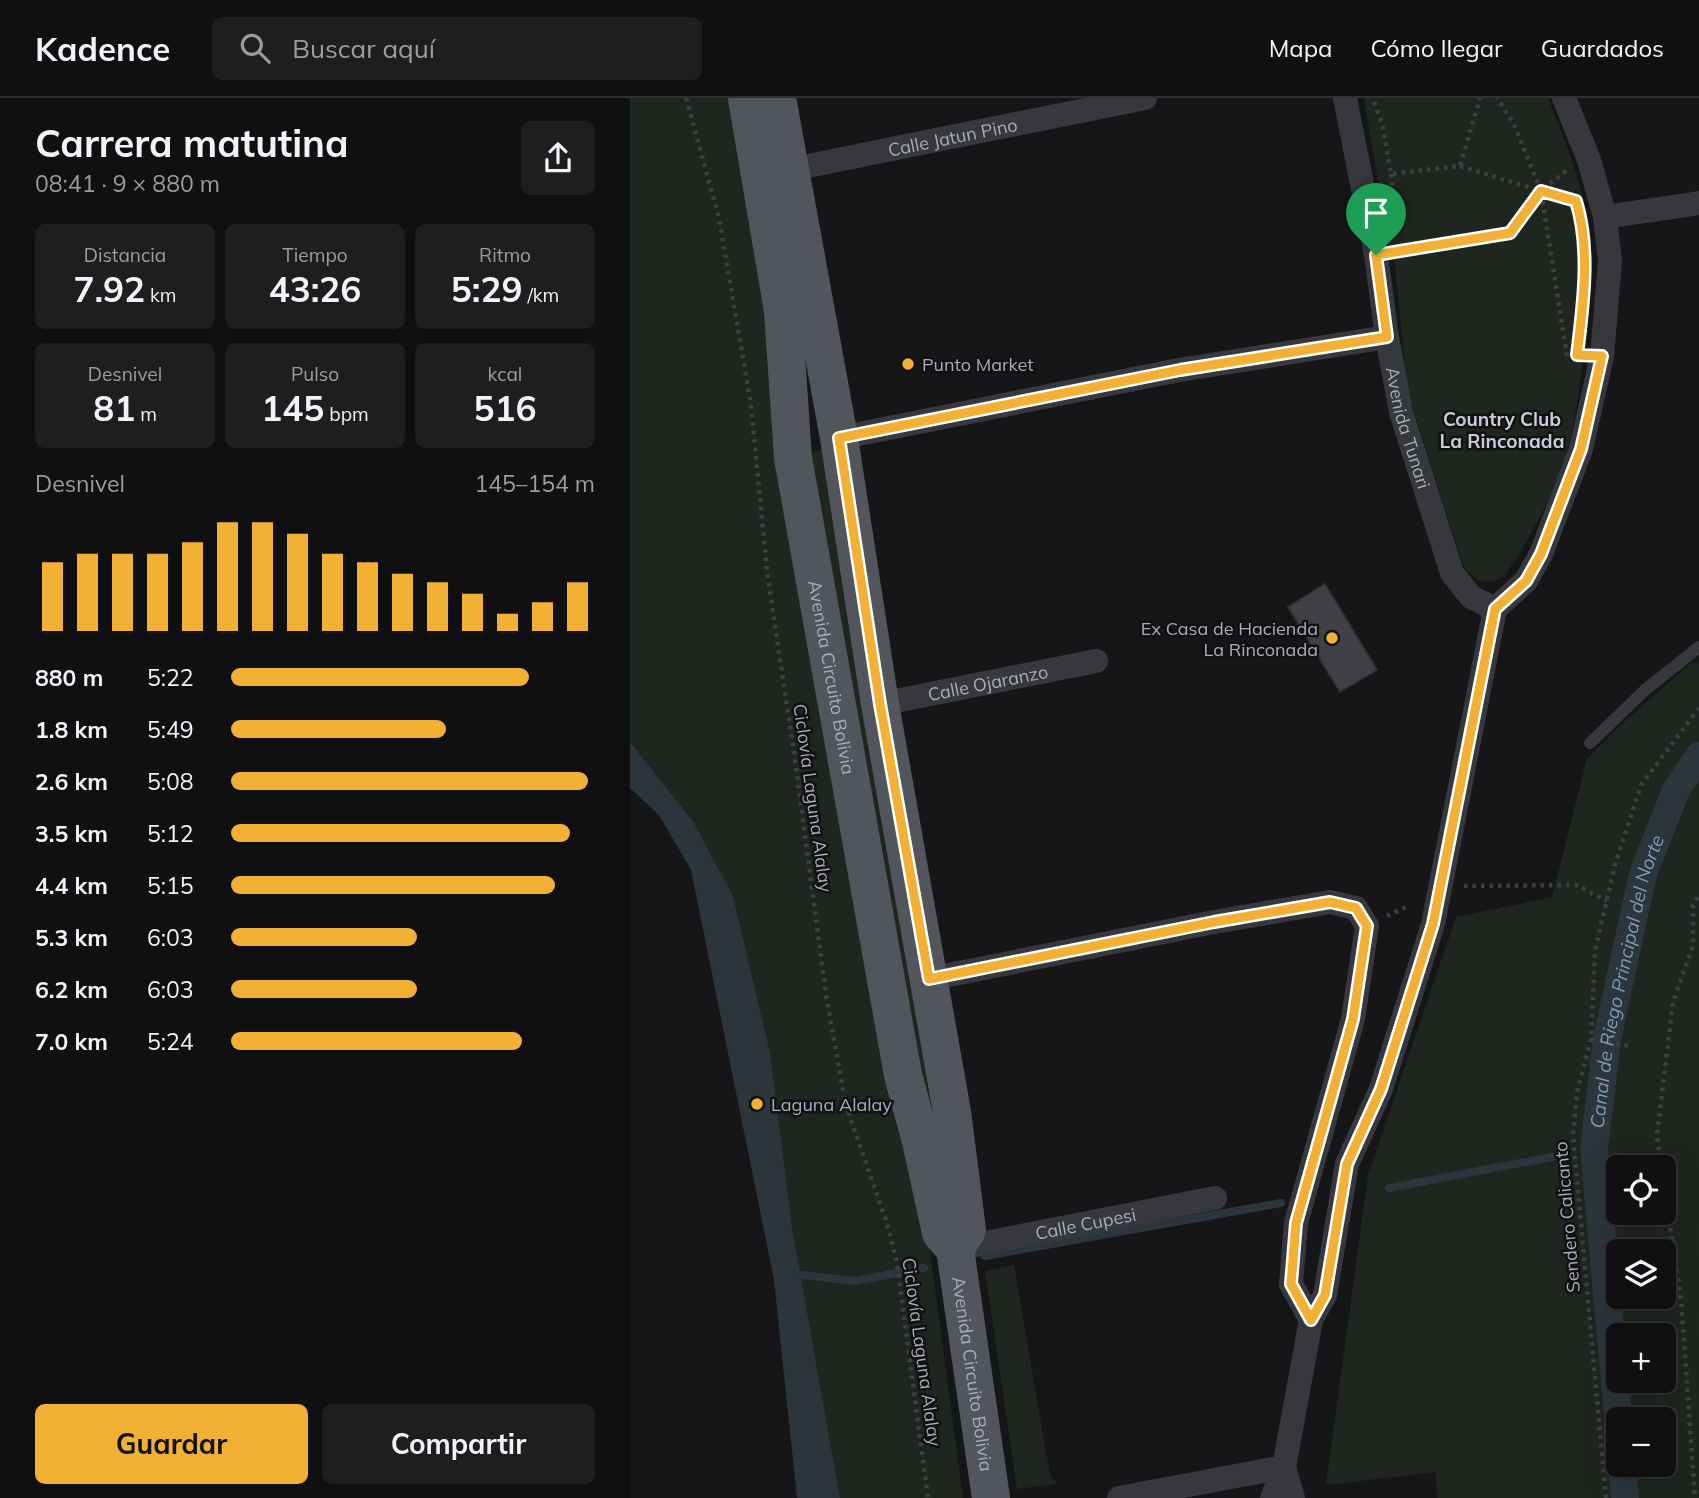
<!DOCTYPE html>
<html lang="es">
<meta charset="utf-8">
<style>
body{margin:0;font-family:Mulish,sans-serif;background:#1e1e20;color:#f1f3f6;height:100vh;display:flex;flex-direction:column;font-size:26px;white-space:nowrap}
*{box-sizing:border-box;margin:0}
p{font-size:23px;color:#9c9d9f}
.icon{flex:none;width:38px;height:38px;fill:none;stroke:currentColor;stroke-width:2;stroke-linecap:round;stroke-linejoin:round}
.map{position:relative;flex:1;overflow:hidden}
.details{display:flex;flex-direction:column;background:#101012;width:630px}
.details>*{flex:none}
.buttons{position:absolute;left:976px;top:1057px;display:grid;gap:14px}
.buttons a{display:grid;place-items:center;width:70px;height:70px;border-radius:10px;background:#101012;box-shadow:0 7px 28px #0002,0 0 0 2px #303032;font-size:35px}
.pin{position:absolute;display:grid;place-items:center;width:60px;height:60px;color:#fff;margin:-72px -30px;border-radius:50% 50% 50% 0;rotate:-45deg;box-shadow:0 0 7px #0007}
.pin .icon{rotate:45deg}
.round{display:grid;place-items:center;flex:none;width:74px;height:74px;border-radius:10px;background:#1e1e20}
.head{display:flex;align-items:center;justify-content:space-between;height:119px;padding:0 35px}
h1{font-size:38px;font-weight:700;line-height:52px}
.stats{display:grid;grid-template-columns:repeat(3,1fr);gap:10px;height:119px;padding:7px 35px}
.stats div{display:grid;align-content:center;border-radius:10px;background:#1e1e20;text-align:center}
.stats b{font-size:35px;font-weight:700}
.stats small{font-size:19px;font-weight:400}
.stats p{font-size:19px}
.chart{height:196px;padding:14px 35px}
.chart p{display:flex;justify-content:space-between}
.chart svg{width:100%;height:126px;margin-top:7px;stroke:#f2b134;stroke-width:6}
.cta{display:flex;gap:14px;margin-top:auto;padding:14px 35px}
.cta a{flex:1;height:80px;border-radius:10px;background:#f2b134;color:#111;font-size:28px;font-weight:700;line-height:80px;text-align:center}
.cta a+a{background:#1e1e20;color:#f1f3f6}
ul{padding:0 35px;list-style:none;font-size:23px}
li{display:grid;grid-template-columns:112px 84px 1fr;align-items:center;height:52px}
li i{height:18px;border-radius:9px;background:#f2b134}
header{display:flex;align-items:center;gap:42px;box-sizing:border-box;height:98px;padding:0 35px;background:#101012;border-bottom:2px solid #303032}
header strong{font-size:33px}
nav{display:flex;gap:38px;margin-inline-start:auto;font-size:24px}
.search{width:490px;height:63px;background:#1e1e20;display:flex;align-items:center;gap:18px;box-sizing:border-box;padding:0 24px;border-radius:10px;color:#9c9d9f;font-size:26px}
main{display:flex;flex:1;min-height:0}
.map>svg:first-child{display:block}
.green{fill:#1e261f;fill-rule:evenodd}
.water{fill:#2c353c}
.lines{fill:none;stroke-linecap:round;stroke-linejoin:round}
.stream{stroke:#2c353c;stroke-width:8}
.canal{stroke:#2c353c;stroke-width:28}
.building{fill:#404145;stroke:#303034;stroke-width:2}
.path{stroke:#3d3f44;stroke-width:4.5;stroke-dasharray:3.5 5;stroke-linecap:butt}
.service{stroke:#37383d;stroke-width:12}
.minor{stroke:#37383d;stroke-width:24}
.primary{stroke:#53555c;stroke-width:38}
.route-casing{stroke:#fff;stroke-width:14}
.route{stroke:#f2b134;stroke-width:9}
.poi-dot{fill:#f2b134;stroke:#111113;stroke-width:2.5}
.labels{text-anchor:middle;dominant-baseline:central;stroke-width:5;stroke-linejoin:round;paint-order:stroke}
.street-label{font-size:18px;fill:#a8adb8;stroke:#111113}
.poi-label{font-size:18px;fill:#a8adb8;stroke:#111113;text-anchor:start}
.neighbourhood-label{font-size:19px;font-weight:bold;fill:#c9ccd4;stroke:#111113}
.water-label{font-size:19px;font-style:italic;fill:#7f9bb3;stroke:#111113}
</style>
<header>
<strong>Kadence</strong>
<div class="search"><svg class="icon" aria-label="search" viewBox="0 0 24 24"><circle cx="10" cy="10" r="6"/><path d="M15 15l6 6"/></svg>Buscar aquí</div>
<nav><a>Mapa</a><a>Cómo llegar</a><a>Guardados</a></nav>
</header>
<main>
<section class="details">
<div class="head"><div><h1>Carrera matutina</h1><p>08:41 · 9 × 880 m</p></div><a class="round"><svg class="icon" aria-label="share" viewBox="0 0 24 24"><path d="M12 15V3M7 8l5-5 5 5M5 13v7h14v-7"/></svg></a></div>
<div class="stats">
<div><p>Distancia</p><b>7.92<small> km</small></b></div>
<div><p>Tiempo</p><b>43:26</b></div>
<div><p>Ritmo</p><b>5:29<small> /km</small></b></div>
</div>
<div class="stats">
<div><p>Desnivel</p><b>81<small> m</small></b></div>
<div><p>Pulso</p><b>145<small> bpm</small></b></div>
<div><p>kcal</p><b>516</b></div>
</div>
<div class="chart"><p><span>Desnivel</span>145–154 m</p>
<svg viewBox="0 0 160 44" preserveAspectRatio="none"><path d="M5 44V20M15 44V17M25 44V17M35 44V17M45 44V13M55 44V6M65 44V6M75 44V10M85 44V17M95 44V20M105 44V24M115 44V27M125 44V31M135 44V38M145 44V34M155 44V27"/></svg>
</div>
<ul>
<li><b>880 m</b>5:22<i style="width:82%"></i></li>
<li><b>1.8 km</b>5:49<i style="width:59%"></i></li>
<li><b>2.6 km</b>5:08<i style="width:98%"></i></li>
<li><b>3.5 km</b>5:12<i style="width:93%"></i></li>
<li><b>4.4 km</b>5:15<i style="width:89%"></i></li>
<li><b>5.3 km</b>6:03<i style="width:51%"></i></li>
<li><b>6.2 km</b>6:03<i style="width:51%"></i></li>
<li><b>7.0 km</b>5:24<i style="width:80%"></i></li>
</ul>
<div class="cta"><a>Guardar</a><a>Compartir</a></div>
</section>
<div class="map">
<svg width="1069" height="1400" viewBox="0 0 1069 1400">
<rect width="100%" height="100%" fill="#161618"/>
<g class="green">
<path d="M 0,0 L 101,0 L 295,1115 L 333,1400 L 210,1400 L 162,1128 L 140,954 L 103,798 L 63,723 L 0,644 Z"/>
<path d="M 734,0 L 918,0 C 932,35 946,69 954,106 C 963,154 961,202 955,250 C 951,276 948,303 943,329 C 932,382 904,435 874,479 C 854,489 842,482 832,464 L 777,291 L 765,166 L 760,154 Z"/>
<path d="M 193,352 L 309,1005 L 293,1007 L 177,354 Z"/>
<path d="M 1069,563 L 1069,1400 L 807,1400 L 806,1374 L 696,1387 L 738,1077 L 826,819 L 922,799 L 957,661 L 994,624 L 1060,566 ZM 989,1069 L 1034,1069 L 1034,1115 L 989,1115 ZM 989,1153 L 1034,1153 L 1034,1199 L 989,1199 ZM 989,1237 L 1034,1237 L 1034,1283 L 989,1283 ZM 989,1321 L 1034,1321 L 1034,1367 L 989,1367 Z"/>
<path d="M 384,1167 L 420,1377 L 428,1386 L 387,1391 L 355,1173 Z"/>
</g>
<path class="water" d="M 0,644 L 63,723 L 103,798 L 140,954 L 162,1128 L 210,1400 L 167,1400 L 144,1182 L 61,772 L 29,717 L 0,690 Z"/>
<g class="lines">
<g class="stream">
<path d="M 759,1090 L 922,1059"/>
<path d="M 355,1158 L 651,1105"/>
<path d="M 172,1177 L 225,1183 L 294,1170"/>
</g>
<g class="canal">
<path id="s1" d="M 989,1329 L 964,1051 L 977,941 L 1013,776 L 1046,692 L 1069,658"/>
<path d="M 992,1367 L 995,1400"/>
</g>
</g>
<path class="building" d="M 695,486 L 747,572 L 710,594 L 658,509 Z"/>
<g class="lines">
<g class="path">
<path d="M 56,0 L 89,120 L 121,307 L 137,473 L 166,669 L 196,897 L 216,1008 L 257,1125 L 267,1165 L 298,1400"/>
<path d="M 744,4 L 752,25 L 761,76 L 830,68 L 850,0"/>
<path d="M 830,68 L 911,93 L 884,26 L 867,0"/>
<path d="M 936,73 L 911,93 L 937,258 L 946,257"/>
<path d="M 761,76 L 766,113"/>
<path d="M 771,154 L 880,135 L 911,93 L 944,102"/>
<path d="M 834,788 L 946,787 L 977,803"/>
<path d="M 757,818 L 780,807"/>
<path d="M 961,941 L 1000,948"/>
<path d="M 1031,1069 L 1027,1037 L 1043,904 L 1063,848 L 1063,808 L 1069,797"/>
<path d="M 1034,1088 L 1051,1201 L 1065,1400"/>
<path d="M 976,1400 L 943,1037 L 947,994 L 961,941 L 965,852 L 985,767 L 1011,687 L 1069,610"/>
</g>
<path class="service" d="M 960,645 L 1015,592 L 1069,549"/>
<g class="minor">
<path id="s2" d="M 715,0 L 746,157 L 757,239 L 771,314 L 822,475 L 841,499 L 865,511"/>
<path id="s3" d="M 148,74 L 515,0"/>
<path d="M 975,119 L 1069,105"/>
<path d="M 209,340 L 549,272 L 757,239"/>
<path id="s4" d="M 250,606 L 466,563"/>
<path d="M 299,881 L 584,824 L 700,804 L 726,810 L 737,828 L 723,921 L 666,1125 L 661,1186 L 681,1222"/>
<path id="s5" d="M 325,1151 L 585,1100"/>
<path d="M 654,1369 L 663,1400"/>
<path d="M 489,1400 L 654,1369"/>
<path d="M 642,1400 L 654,1369 L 681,1222 L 695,1197 L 717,1066 L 751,991 L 803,826 L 865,511 L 896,483 L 911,456 L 951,351 L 972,258 L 980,163 L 975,119 L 959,62 L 934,0"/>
</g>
<g class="primary">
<path id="s6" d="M 117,0 L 153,213 L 163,360 L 273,977 L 291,1043 L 311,1135 L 325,1151 L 361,1400"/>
<path d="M 147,0 L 209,340 L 250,606 L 322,1014 L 337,1132 L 325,1151"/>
</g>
</g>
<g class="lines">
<g class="route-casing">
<path id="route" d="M 911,93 L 946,103 C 961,151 953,208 947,257 L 972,258 L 951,351 L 911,456 L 896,483 L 865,511 L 803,826 L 751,991 L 717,1066 L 695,1197 L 681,1222 L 661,1186 L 666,1125 L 723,921 L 737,828 L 726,810 L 700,804 L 584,824 L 299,881 L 250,606 L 209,340 L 550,272 L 757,239 L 746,157 L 880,135 Z"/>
</g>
<use href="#route" class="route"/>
</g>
<g class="poi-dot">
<circle cx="278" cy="266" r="7"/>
<circle cx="702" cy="540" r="7"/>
<circle cx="127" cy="1006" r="7"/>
</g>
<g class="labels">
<g class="street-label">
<text stroke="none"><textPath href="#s3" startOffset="178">Calle Jatun Pino</textPath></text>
<text stroke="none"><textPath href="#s2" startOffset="336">Avenida Tunari</textPath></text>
<text stroke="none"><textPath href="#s6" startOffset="586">Avenida Circuito Bolivia</textPath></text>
<text stroke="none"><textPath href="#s4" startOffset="110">Calle Ojaranzo</textPath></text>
<text transform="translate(183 700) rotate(82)">Ciclovía Laguna Alalay</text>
<text transform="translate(937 1119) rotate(-95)">Sendero Calicanto</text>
<text stroke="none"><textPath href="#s5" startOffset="133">Calle Cupesi</textPath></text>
<text transform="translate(292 1254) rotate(82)">Ciclovía Laguna Alalay</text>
<text stroke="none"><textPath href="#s6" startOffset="1300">Avenida Circuito Bolivia</textPath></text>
</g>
<g class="poi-label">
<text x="292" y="266">Punto Market</text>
<text x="688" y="530" text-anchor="end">Ex Casa de Hacienda<tspan x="688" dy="21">La Rinconada</tspan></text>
<text x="141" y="1006">Laguna Alalay</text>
</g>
<g class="neighbourhood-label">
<text x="872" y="321">Country Club<tspan x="872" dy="22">La Rinconada</tspan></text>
</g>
<g class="water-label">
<text stroke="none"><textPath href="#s1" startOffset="450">Canal de Riego Principal del Norte</textPath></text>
</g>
</g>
</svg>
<div class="buttons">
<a><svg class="icon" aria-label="locate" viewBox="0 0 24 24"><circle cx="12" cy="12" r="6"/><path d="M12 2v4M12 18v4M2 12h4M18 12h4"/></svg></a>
<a><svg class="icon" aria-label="layers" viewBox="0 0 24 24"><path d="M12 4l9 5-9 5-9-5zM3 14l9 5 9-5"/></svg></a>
<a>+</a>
<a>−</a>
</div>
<div class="pin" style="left:746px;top:157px;background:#1e9e55"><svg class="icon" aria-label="arrive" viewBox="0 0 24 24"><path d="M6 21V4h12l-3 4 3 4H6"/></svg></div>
</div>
</main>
